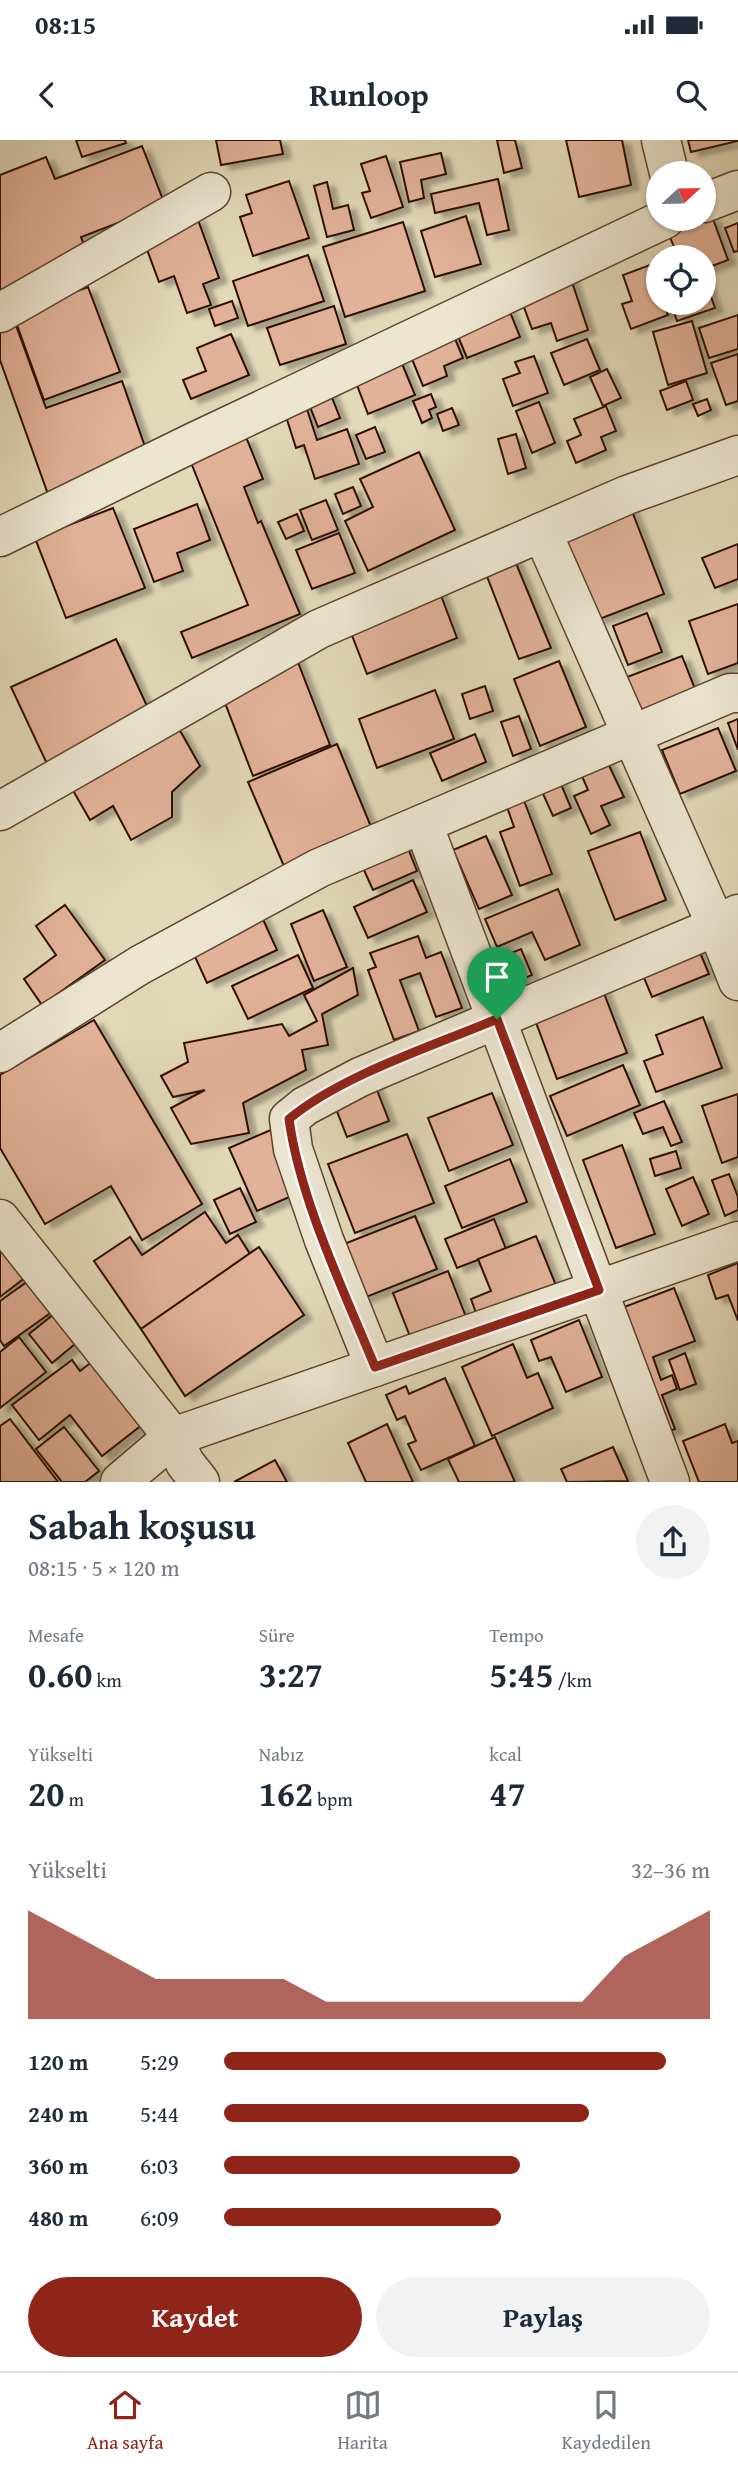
<!DOCTYPE html>
<html lang="tr">
<meta charset="utf-8">
<style>
body{margin:0;font-family:"Gentium Book Plus",serif;background:#f2f2f3;color:#1f2937;height:100vh;display:flex;flex-direction:column;font-size:26px;white-space:nowrap}
*{box-sizing:border-box;margin:0}
p{font-size:23px;color:#747a83}
.icon{flex:none;width:38px;height:38px;fill:none;stroke:currentColor;stroke-width:2;stroke-linecap:round;stroke-linejoin:round}
.map{position:relative;height:1342px;overflow:hidden}
.details{display:flex;flex-direction:column;background:#fff;flex:1}
.details>*{flex:none}
.needle{width:46px;rotate:68deg}
.fabs{position:absolute;left:646px;top:21px;display:grid;gap:14px}
.fabs a{display:grid;place-items:center;width:70px;height:70px;border-radius:50%;background:#fff;box-shadow:0 2px 5px #0004;font-size:35px}
.pin{position:absolute;display:grid;place-items:center;width:60px;height:60px;color:#fff;margin:-72px -30px;border-radius:50% 50% 50% 0;rotate:-45deg;box-shadow:0 0 7px #0007}
.pin .icon{rotate:45deg}
.round{display:grid;place-items:center;flex:none;width:74px;height:74px;border-radius:37px;background:#f2f2f3}
.headline{display:flex;align-items:center;justify-content:space-between;height:119px;padding:0 28px}
h1{font-size:38px;font-weight:600;line-height:52px}
.metrics{display:grid;grid-template-columns:repeat(3,1fr);gap:10px;height:119px;padding:7px 28px}
.metrics div{display:grid;align-content:center}
.metrics b{font-size:35px;font-weight:600}
.metrics small{font-size:19px;font-weight:400}
.metrics p{font-size:19px}
.chart{height:196px;padding:14px 28px}
.chart p{display:flex;justify-content:space-between}
.chart svg{width:100%;height:126px;margin-top:7px;fill:#8f2418;opacity:.7}
.action{display:flex;gap:14px;margin-top:auto;padding:14px 28px}
.action a{flex:1;height:80px;border-radius:42px;background:#8f2418;color:#fff;font-size:28px;font-weight:600;line-height:80px;text-align:center}
.action a+a{background:#f2f2f3;color:#1f2937}
ul{padding:0 28px;list-style:none;font-size:23px}
li{display:grid;grid-template-columns:112px 84px 1fr;align-items:center;height:52px}
li i{height:18px;border-radius:9px;background:#8f2418}
.status{display:flex;justify-content:space-between;align-items:center;height:49px;padding:0 35px;background:#fff;direction:ltr}
.status svg{height:19px;fill:currentColor}
header{display:flex;justify-content:space-between;align-items:center;height:91px;padding:0 28px;background:#fff;font-size:32px;font-weight:600}
.tabs{display:flex;justify-content:space-around;align-items:center;height:98px;border-top:2px solid #e0e1e3;background:#fff;font-size:19px;color:#747a83}
.tabs a{display:grid;justify-items:center;gap:4px}
.tabs .active{color:#8f2418}
.map>svg:first-child{display:block}
.building{fill:#e2b298;stroke:#2d1100;stroke-width:2;filter:url(#shadow)}
.lines{fill:none;stroke-linecap:round;stroke-linejoin:round}
.minor-casing{stroke:#5a432e;stroke-width:41}
.minor{stroke:#ece6d1;stroke-width:38}
.route-casing{stroke:#fff;stroke-width:14}
.route{stroke:#8f2418;stroke-width:9}
</style>
<div class="status"><b>08:15</b><svg viewBox="0 0 49 12"><path d="M0 12V9h3v3zM5 12V6h3v6zM10 12V3h3v9zM15 12V0h3v12zM26 1h20v11H26zM47 4h2v5h-2z"/></svg></div>
<header><svg class="icon" aria-label="back" viewBox="0 0 24 24"><path d="M15 5l-7 7 7 7"/></svg>Runloop<svg class="icon" aria-label="search" viewBox="0 0 24 24"><circle cx="10" cy="10" r="6"/><path d="M15 15l6 6"/></svg></header>
<div class="map">
<svg width="738" height="1342" viewBox="0 0 738 1342">
<defs>
<filter id="shadow"><feDropShadow dx="8" dy="4.5" stdDeviation="2" flood-color="#0004"/></filter>
</defs>
<rect width="100%" height="100%" fill="#e2d9b8"/>
<filter id="stains"><feTurbulence type="fractalNoise" baseFrequency=".00286" numOctaves="4"/><feColorMatrix values="0 0 0 0 .2 0 0 0 0 .09 0 0 0 0 .02 0 0 0 .5 -.17"/></filter>
<radialGradient id="worn" r=".72"><stop offset=".6" stop-color="#630" stop-opacity="0"/><stop offset="1" stop-color="#630" stop-opacity=".3"/></radialGradient>
<g class="building">
<path d="M 76,0 L 125,0 L 126,3 L 82,17 Z"/>
<path d="M 216,0 L 280,0 L 283,14 L 221,25 Z"/>
<path d="M 497,0 L 515,0 L 522,28 L 504,33 Z"/>
<path d="M 566,0 L 622,0 L 631,45 L 579,57 Z"/>
<path d="M 688,0 L 738,0 L 738,1 L 691,12 Z"/>
<path d="M 142,6 L 165,65 L 81,97 L 89,119 L 0,152 L 0,35 L 46,17 L 55,39 Z"/>
<path d="M 441,13 L 446,34 L 421,40 L 424,58 L 409,62 L 400,22 Z"/>
<path d="M 386,16 L 403,67 L 371,78 L 362,53 L 370,51 L 361,24 Z"/>
<path d="M 498,39 L 509,90 L 487,95 L 479,63 L 435,73 L 431,54 Z"/>
<path d="M 289,41 L 309,98 L 253,116 L 240,77 L 252,73 L 246,55 Z"/>
<path d="M 327,42 L 333,69 L 348,65 L 354,90 L 327,97 L 314,46 Z"/>
<path d="M 466,76 L 481,124 L 435,137 L 421,91 Z"/>
<path d="M 712,76 L 728,120 L 704,129 L 704,117 L 678,117 L 668,92 Z"/>
<path d="M 197,77 L 219,138 L 203,144 L 211,165 L 187,173 L 174,136 L 159,142 L 142,96 Z"/>
<path d="M 403,82 L 425,151 L 345,177 L 323,107 Z"/>
<path d="M 738,83 L 738,111 L 734,112 L 725,88 Z"/>
<path d="M 308,115 L 324,161 L 248,186 L 233,141 Z"/>
<path d="M 650,125 L 658,148 L 658,163 L 663,163 L 668,175 L 631,189 L 622,164 L 632,161 L 623,135 Z"/>
<path d="M 569,133 L 588,190 L 557,201 L 551,183 L 532,189 L 518,151 Z"/>
<path d="M 704,137 L 715,168 L 677,181 L 671,163 L 704,163 Z"/>
<path d="M 88,147 L 120,232 L 44,260 L 13,174 Z"/>
<path d="M 232,161 L 238,178 L 215,186 L 209,169 Z"/>
<path d="M 9,166 L 46,268 L 122,241 L 150,321 L 49,357 L 0,220 L 0,169 Z"/>
<path d="M 334,166 L 346,204 L 280,225 L 267,188 Z"/>
<path d="M 508,167 L 520,197 L 467,218 L 455,189 Z"/>
<path d="M 738,175 L 738,209 L 709,218 L 699,188 Z"/>
<path d="M 692,181 L 707,233 L 668,245 L 653,192 Z"/>
<path d="M 451,189 L 463,218 L 444,226 L 447,236 L 423,246 L 407,207 Z"/>
<path d="M 231,194 L 249,235 L 191,259 L 183,240 L 206,231 L 197,208 Z"/>
<path d="M 587,199 L 600,230 L 564,245 L 551,213 Z"/>
<path d="M 398,214 L 415,255 L 368,274 L 352,232 Z"/>
<path d="M 738,214 L 738,261 L 726,265 L 711,223 Z"/>
<path d="M 534,216 L 548,253 L 513,266 L 503,239 L 520,233 L 515,222 Z"/>
<path d="M 607,229 L 621,258 L 603,266 L 590,237 Z"/>
<path d="M 686,241 L 693,260 L 667,270 L 660,251 Z"/>
<path d="M 327,245 L 340,278 L 318,287 L 305,254 Z"/>
<path d="M 431,254 L 436,267 L 429,270 L 432,278 L 422,283 L 413,261 Z"/>
<path d="M 707,259 L 711,270 L 698,276 L 693,264 Z"/>
<path d="M 304,260 L 317,300 L 347,289 L 359,324 L 315,339 L 304,305 L 296,308 L 283,267 Z"/>
<path d="M 539,262 L 555,303 L 532,313 L 516,271 Z"/>
<path d="M 606,266 L 616,291 L 601,297 L 606,310 L 576,323 L 567,301 L 581,295 L 574,279 Z"/>
<path d="M 452,268 L 459,285 L 443,291 L 437,274 Z"/>
<path d="M 375,287 L 385,312 L 366,319 L 356,295 Z"/>
<path d="M 516,294 L 526,328 L 508,334 L 498,299 Z"/>
<path d="M 246,297 L 263,339 L 244,347 L 258,383 L 261,381 L 300,474 L 192,518 L 181,492 L 248,465 L 190,320 Z"/>
<path d="M 419,312 L 455,390 L 368,431 L 345,381 L 373,367 L 360,339 Z"/>
<path d="M 353,347 L 361,366 L 343,374 L 335,354 Z"/>
<path d="M 326,360 L 338,390 L 312,400 L 300,370 Z"/>
<path d="M 197,364 L 210,400 L 177,413 L 183,431 L 154,442 L 134,389 Z"/>
<path d="M 630,366 L 664,454 L 597,480 L 563,391 Z"/>
<path d="M 113,368 L 145,448 L 66,478 L 35,398 Z"/>
<path d="M 297,374 L 304,391 L 286,399 L 278,382 Z"/>
<path d="M 339,393 L 355,433 L 312,449 L 296,410 Z"/>
<path d="M 738,404 L 738,439 L 715,448 L 702,418 Z"/>
<path d="M 513,416 L 551,508 L 519,519 L 483,426 Z"/>
<path d="M 437,445 L 457,498 L 367,534 L 346,480 Z"/>
<path d="M 738,464 L 738,523 L 708,534 L 689,481 Z"/>
<path d="M 647,473 L 662,512 L 628,525 L 613,486 Z"/>
<path d="M 116,499 L 153,579 L 48,626 L 11,547 Z"/>
<path d="M 294,512 L 330,605 L 253,636 L 217,542 Z"/>
<path d="M 682,516 L 695,549 L 626,576 L 614,542 Z"/>
<path d="M 559,521 L 586,587 L 540,606 L 514,539 Z"/>
<path d="M 485,546 L 493,571 L 470,579 L 462,554 Z"/>
<path d="M 435,550 L 454,599 L 377,628 L 359,579 Z"/>
<path d="M 519,576 L 531,609 L 513,616 L 501,582 Z"/>
<path d="M 738,579 L 738,610 L 728,583 Z"/>
<path d="M 178,587 L 200,626 L 172,652 L 172,677 L 131,700 L 113,666 L 90,680 L 71,647 Z"/>
<path d="M 718,588 L 736,631 L 680,654 L 662,610 Z"/>
<path d="M 475,594 L 486,622 L 442,641 L 430,613 Z"/>
<path d="M 337,604 L 374,694 L 286,731 L 248,642 Z"/>
<path d="M 604,615 L 624,657 L 601,666 L 610,685 L 591,694 L 574,656 L 588,650 L 578,627 Z"/>
<path d="M 558,637 L 571,668 L 553,676 L 539,645 Z"/>
<path d="M 523,658 L 552,734 L 520,746 L 500,692 L 514,687 L 506,664 Z"/>
<path d="M 640,692 L 666,760 L 615,780 L 588,711 Z"/>
<path d="M 486,696 L 512,755 L 479,769 L 453,710 Z"/>
<path d="M 405,701 L 417,731 L 373,750 L 359,719 Z"/>
<path d="M 413,740 L 427,772 L 368,798 L 354,767 Z"/>
<path d="M 558,749 L 580,805 L 545,820 L 532,792 L 497,807 L 485,779 Z"/>
<path d="M 65,765 L 105,820 L 42,865 L 24,839 L 56,815 L 36,786 Z"/>
<path d="M 323,770 L 347,827 L 314,841 L 291,784 Z"/>
<path d="M 261,775 L 277,810 L 207,843 L 191,808 Z"/>
<path d="M 418,796 L 426,818 L 441,812 L 462,868 L 436,877 L 420,833 L 400,840 L 419,891 L 394,900 L 368,830 L 376,827 L 370,813 Z"/>
<path d="M 696,803 L 709,834 L 652,857 L 642,833 Z"/>
<path d="M 521,809 L 532,835 L 511,844 L 501,817 Z"/>
<path d="M 298,815 L 313,848 L 248,879 L 232,846 Z"/>
<path d="M 353,828 L 358,855 L 322,874 L 328,905 L 302,910 L 306,930 L 243,963 L 249,993 L 191,1004 L 171,968 L 205,950 L 173,957 L 161,936 L 188,922 L 184,903 L 282,884 L 289,896 L 317,881 L 304,855 Z"/>
<path d="M 600,843 L 627,913 L 557,939 L 531,869 Z"/>
<path d="M 703,877 L 722,928 L 656,952 L 644,921 L 663,914 L 656,895 Z"/>
<path d="M 94,880 L 202,1064 L 142,1100 L 111,1046 L 45,1084 L 0,1008 L 0,935 Z"/>
<path d="M 623,925 L 640,965 L 567,996 L 550,956 Z"/>
<path d="M 373,940 L 389,981 L 347,997 L 331,956 Z"/>
<path d="M 492,953 L 513,1005 L 449,1031 L 428,978 Z"/>
<path d="M 738,954 L 738,1017 L 722,1023 L 702,966 Z"/>
<path d="M 664,961 L 682,1002 L 671,1006 L 663,987 L 643,994 L 634,973 Z"/>
<path d="M 273,989 L 301,1052 L 257,1071 L 229,1008 Z"/>
<path d="M 407,994 L 434,1063 L 355,1093 L 328,1024 Z"/>
<path d="M 622,1005 L 655,1094 L 616,1108 L 583,1020 Z"/>
<path d="M 676,1011 L 681,1028 L 655,1036 L 650,1019 Z"/>
<path d="M 510,1019 L 527,1062 L 462,1088 L 445,1046 Z"/>
<path d="M 729,1034 L 738,1057 L 738,1070 L 725,1076 L 712,1040 Z"/>
<path d="M 693,1037 L 709,1074 L 682,1086 L 666,1049 Z"/>
<path d="M 240,1048 L 256,1082 L 230,1094 L 214,1060 Z"/>
<path d="M 205,1072 L 226,1103 L 238,1095 L 250,1114 L 141,1189 L 94,1121 L 130,1097 L 142,1115 Z"/>
<path d="M 415,1076 L 437,1129 L 361,1159 L 339,1106 Z"/>
<path d="M 494,1079 L 506,1109 L 457,1128 L 445,1099 Z"/>
<path d="M 0,1093 L 31,1133 L 0,1157 Z"/>
<path d="M 536,1096 L 559,1153 L 480,1184 L 471,1159 L 491,1151 L 478,1119 Z"/>
<path d="M 259,1107 L 304,1175 L 185,1256 L 141,1189 Z"/>
<path d="M 738,1123 L 738,1181 L 728,1155 L 716,1159 L 708,1135 Z"/>
<path d="M 448,1131 L 466,1177 L 411,1199 L 393,1153 Z"/>
<path d="M 34,1137 L 56,1169 L 4,1206 L 0,1200 L 0,1161 Z"/>
<path d="M 674,1148 L 695,1201 L 653,1217 L 661,1240 L 672,1235 L 677,1249 L 662,1255 L 675,1289 L 657,1296 L 611,1172 Z"/>
<path d="M 59,1170 L 81,1199 L 52,1223 L 29,1194 Z"/>
<path d="M 579,1180 L 602,1237 L 566,1252 L 551,1217 L 539,1221 L 531,1200 Z"/>
<path d="M 19,1197 L 46,1232 L 0,1268 L 0,1212 Z"/>
<path d="M 513,1204 L 527,1238 L 538,1233 L 553,1268 L 492,1296 L 462,1227 Z"/>
<path d="M 685,1213 L 696,1244 L 680,1250 L 669,1220 Z"/>
<path d="M 102,1214 L 152,1277 L 102,1316 L 70,1275 L 39,1300 L 12,1265 L 72,1220 L 80,1231 Z"/>
<path d="M 445,1238 L 475,1306 L 421,1330 L 408,1304 L 416,1301 L 405,1276 L 397,1280 L 386,1255 L 406,1246 L 409,1254 Z"/>
<path d="M 10,1279 L 58,1342 L 0,1342 L 0,1286 Z"/>
<path d="M 387,1284 L 413,1342 L 366,1342 L 348,1303 Z"/>
<path d="M 725,1284 L 732,1303 L 738,1301 L 738,1342 L 699,1342 L 683,1301 Z"/>
<path d="M 64,1287 L 99,1331 L 85,1342 L 62,1342 L 36,1309 Z"/>
<path d="M 495,1297 L 515,1342 L 459,1342 L 448,1319 Z"/>
<path d="M 613,1307 L 628,1341 L 567,1342 L 561,1329 Z"/>
<path d="M 275,1320 L 287,1342 L 234,1342 Z"/>
</g>
<g class="lines">
<g class="minor-casing">
<g id="minor">
<path d="M 661,0 L 669,33"/>
<path d="M 704,63 L 738,50"/>
<path d="M 0,173 L 211,52"/>
<path d="M 542,392 L 716,785 L 738,841"/>
<path d="M 0,397 L 194,302 L 665,79"/>
<path d="M 0,671 L 319,489 L 627,355 L 738,315"/>
<path d="M 423,684 L 670,1342"/>
<path d="M 0,913 L 140,825 L 319,728 L 730,553 L 738,553"/>
<path d="M 0,1079 L 173,1297 L 185,1323 L 200,1342"/>
<path d="M 375,1227 L 324,1100 L 293,1009 L 289,979 L 305,966 L 360,937 L 703,792 L 738,774"/>
<path d="M 120,1342 L 173,1297 L 738,1101"/>
</g>
</g>
<use href="#minor" class="minor"/>
</g>
<g class="lines">
<g class="route-casing">
<path id="route" d="M 497,879 L 599,1150 L 375,1227 C 344,1151 300,1060 289,979 C 342,935 433,906 497,879 Z"/>
</g>
<use href="#route" class="route"/>
</g>
<rect width="100%" height="100%" filter="url(#stains)"/>
<rect width="100%" height="100%" fill="url(#worn)"/>
</svg>
<div class="fabs">
<a><svg class="needle" viewBox="-14 -14 28 28"><path d="M0-13l5 13h-10z" fill="#e53935"/><path d="M0 13l5-13h-10z" fill="#747a83"/></svg></a>
<a><svg class="icon" aria-label="locate" viewBox="0 0 24 24"><circle cx="12" cy="12" r="6"/><path d="M12 2v4M12 18v4M2 12h4M18 12h4"/></svg></a>
</div>
<div class="pin" style="left:497px;top:879px;background:#1e9e55"><svg class="icon" aria-label="arrive" viewBox="0 0 24 24"><path d="M6 21V4h12l-3 4 3 4H6"/></svg></div>
</div>
<section class="details">
<div class="headline"><div><h1>Sabah koşusu</h1><p>08:15 · 5 × 120 m</p></div><a class="round"><svg class="icon" aria-label="share" viewBox="0 0 24 24"><path d="M12 15V3M7 8l5-5 5 5M5 13v7h14v-7"/></svg></a></div>
<div class="metrics">
<div><p>Mesafe</p><b>0.60<small> km</small></b></div>
<div><p>Süre</p><b>3:27</b></div>
<div><p>Tempo</p><b>5:45<small> /km</small></b></div>
</div>
<div class="metrics">
<div><p>Yükselti</p><b>20<small> m</small></b></div>
<div><p>Nabız</p><b>162<small> bpm</small></b></div>
<div><p>kcal</p><b>47</b></div>
</div>
<div class="chart"><p><span>Yükselti</span>32–36 m</p>
<svg viewBox="0 0 160 44" preserveAspectRatio="none"><path d="M0 44V6L10 14L20 22L30 30L40 30L50 30L60 30L70 38L80 38L90 38L100 38L110 38L120 38L130 38L140 22L150 14L160 6V44z"/></svg>
</div>
<ul>
<li><b>120 m</b>5:29<i style="width:91%"></i></li>
<li><b>240 m</b>5:44<i style="width:75%"></i></li>
<li><b>360 m</b>6:03<i style="width:61%"></i></li>
<li><b>480 m</b>6:09<i style="width:57%"></i></li>
</ul>
<div class="action"><a>Kaydet</a><a>Paylaş</a></div>
</section>
<nav class="tabs">
<a class="active"><svg class="icon" aria-label="home" viewBox="0 0 24 24"><path d="M3 11l9-7 9 7M6 9v11h12V9"/></svg>Ana sayfa</a>
<a><svg class="icon" aria-label="map" viewBox="0 0 24 24"><path d="M3 6l6-2 6 2 6-2v14l-6 2-6-2-6 2zM9 4v14M15 6v14"/></svg>Harita</a>
<a><svg class="icon" aria-label="saved" viewBox="0 0 24 24"><path d="M7 4h10v16l-5-4-5 4z"/></svg>Kaydedilen</a>
</nav>
